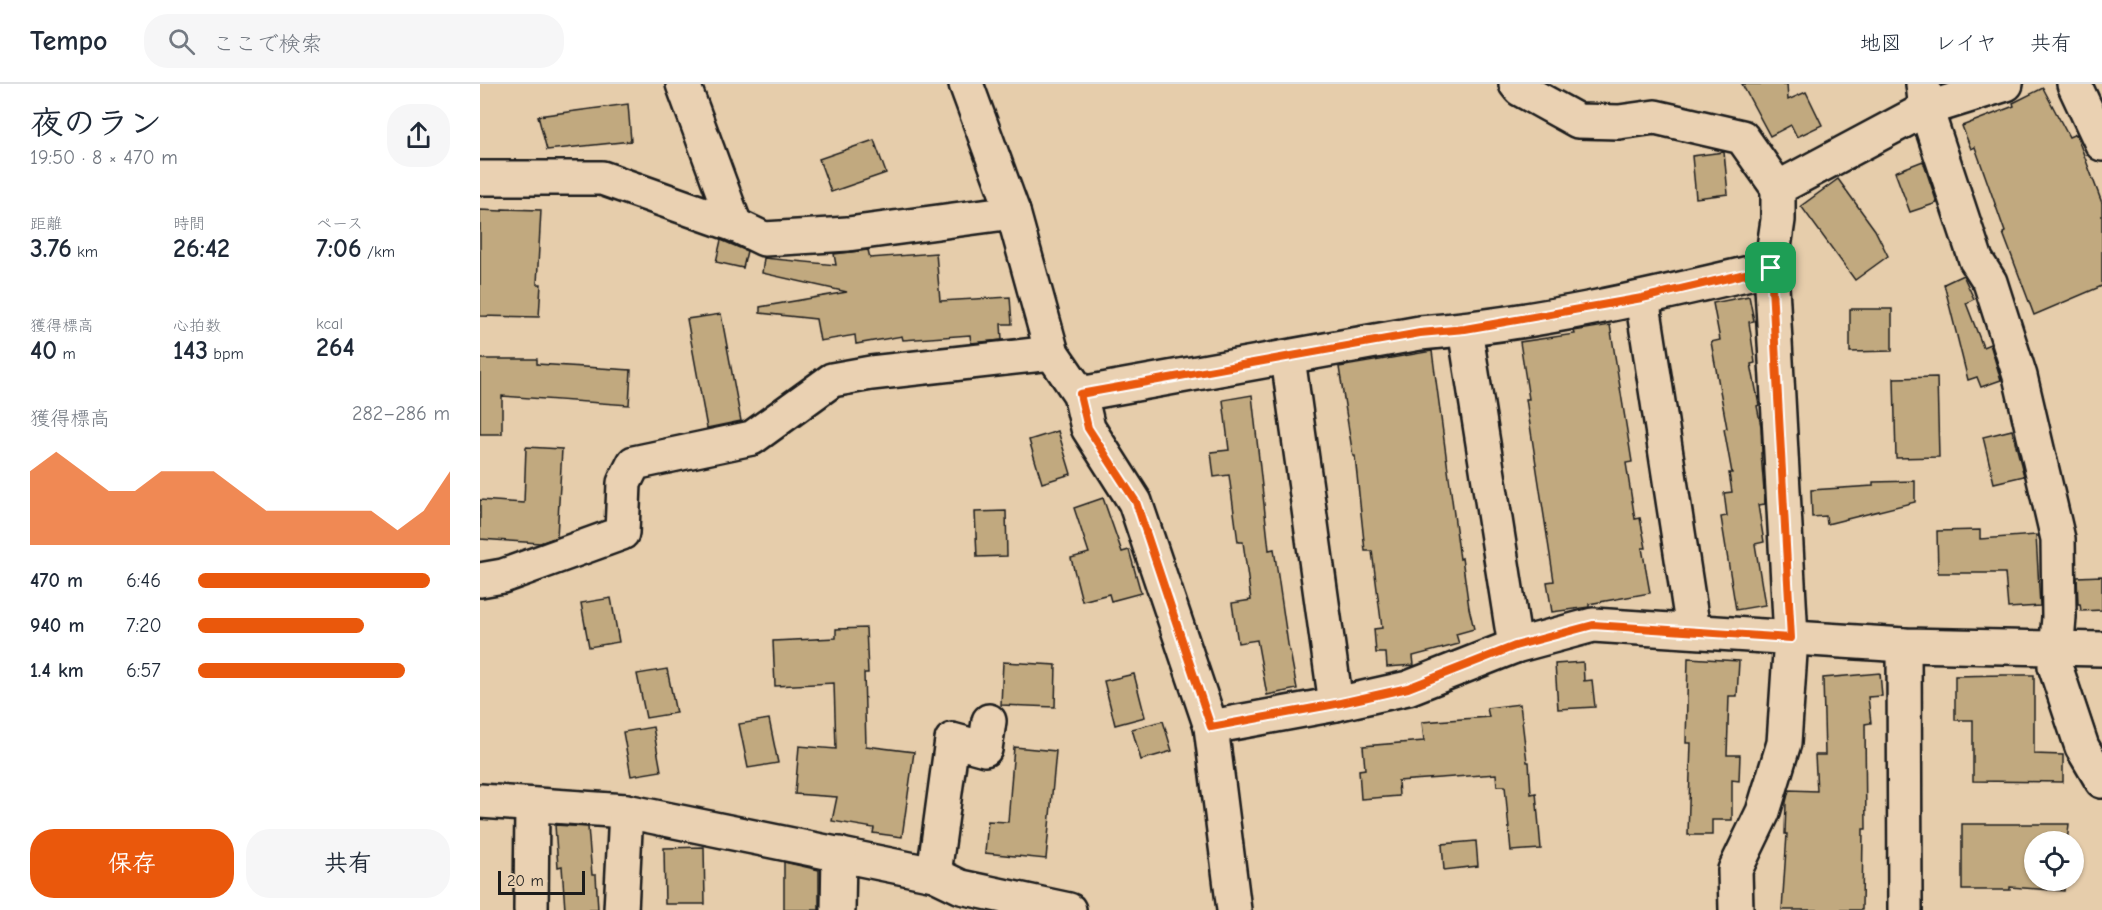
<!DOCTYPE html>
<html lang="ja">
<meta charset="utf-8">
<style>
body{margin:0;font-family:"Comic Neue","Klee One",sans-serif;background:#f6f6f7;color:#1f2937;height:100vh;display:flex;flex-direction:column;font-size:22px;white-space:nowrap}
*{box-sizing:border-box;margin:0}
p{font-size:20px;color:#747a83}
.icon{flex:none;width:33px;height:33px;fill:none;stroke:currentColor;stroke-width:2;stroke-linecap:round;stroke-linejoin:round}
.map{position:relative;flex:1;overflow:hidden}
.drawer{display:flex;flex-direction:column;background:#fff;width:480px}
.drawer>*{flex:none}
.buttons{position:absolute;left:1544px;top:747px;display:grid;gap:12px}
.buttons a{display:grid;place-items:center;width:60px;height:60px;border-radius:50%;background:#fff;box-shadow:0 2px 4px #0004;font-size:30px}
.scale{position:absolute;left:18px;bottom:15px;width:87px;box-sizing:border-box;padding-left:6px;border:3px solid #1c1c1c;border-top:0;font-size:16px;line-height:21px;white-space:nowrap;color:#1c1c1c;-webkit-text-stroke:4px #ead1b2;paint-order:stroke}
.pin{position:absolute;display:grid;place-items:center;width:51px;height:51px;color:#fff;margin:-26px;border-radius:12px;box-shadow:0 3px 9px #0006}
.round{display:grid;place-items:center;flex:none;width:63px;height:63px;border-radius:24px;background:#f6f6f7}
.summary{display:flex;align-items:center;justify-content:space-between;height:102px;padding:0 30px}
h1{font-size:33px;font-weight:700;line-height:45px}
.stats{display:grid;grid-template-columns:repeat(3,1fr);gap:9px;height:102px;padding:6px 30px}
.stats div{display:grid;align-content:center}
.stats b{font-size:26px;font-weight:700}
.stats small{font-size:16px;font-weight:400}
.stats p{font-size:16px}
.chart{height:168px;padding:12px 30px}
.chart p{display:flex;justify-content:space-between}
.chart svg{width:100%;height:108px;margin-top:6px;fill:#ea580c;opacity:.7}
.primary-button{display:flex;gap:12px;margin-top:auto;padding:12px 30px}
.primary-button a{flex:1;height:69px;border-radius:24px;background:#ea580c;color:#fff;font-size:24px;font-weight:700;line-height:69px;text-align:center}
.primary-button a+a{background:#f6f6f7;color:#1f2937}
ul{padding:0 30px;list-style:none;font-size:20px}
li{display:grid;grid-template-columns:96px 72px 1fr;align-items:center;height:45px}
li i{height:15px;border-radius:8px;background:#ea580c}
header{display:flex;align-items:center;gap:36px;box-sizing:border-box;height:84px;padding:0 30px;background:#fff;border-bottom:2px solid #e0e1e3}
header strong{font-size:28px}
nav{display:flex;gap:33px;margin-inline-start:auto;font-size:21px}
.search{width:420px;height:54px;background:#f6f6f7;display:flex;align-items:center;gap:15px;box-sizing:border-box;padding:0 21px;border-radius:24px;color:#747a83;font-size:22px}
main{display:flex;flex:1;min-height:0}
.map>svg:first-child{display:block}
.building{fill:#c1a97f;stroke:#1c1c1c;stroke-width:1.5}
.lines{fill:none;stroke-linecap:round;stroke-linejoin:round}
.minor-casing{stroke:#1c1c1c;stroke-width:38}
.minor{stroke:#ead1b2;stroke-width:33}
.route-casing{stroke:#fff;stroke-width:12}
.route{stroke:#ea580c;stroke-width:8}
</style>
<header>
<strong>Tempo</strong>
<div class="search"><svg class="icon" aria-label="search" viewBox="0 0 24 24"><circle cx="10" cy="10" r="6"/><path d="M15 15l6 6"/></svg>ここで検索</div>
<nav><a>地図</a><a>レイヤ</a><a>共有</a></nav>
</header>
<main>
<section class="drawer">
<div class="summary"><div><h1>夜のラン</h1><p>19:50 · 8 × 470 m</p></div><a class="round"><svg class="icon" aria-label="share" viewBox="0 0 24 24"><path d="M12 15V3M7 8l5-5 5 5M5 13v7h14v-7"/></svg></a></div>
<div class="stats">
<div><p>距離</p><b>3.76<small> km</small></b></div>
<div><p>時間</p><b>26:42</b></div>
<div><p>ペース</p><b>7:06<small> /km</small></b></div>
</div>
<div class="stats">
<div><p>獲得標高</p><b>40<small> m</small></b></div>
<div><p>心拍数</p><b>143<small> bpm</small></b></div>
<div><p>kcal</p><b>264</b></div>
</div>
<div class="chart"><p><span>獲得標高</span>282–286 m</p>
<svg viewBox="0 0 160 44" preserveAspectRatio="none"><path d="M0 44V14L10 6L20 14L30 22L40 22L50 14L60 14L70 14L80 22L90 30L100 30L110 30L120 30L130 30L140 38L150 30L160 14V44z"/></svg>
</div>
<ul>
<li><b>470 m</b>6:46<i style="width:92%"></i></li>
<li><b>940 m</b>7:20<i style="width:66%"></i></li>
<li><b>1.4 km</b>6:57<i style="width:82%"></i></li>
</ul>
<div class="primary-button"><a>保存</a><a>共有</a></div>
</section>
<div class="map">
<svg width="1622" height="826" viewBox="0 0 1622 826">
<rect width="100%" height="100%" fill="#e6cdab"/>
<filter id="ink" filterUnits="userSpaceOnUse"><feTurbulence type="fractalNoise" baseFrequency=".0167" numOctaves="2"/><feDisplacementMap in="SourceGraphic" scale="12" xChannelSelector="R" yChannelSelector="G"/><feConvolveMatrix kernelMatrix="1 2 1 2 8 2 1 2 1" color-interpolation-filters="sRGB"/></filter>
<g filter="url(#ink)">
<g class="building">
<path d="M 1262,0 L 1307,0 L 1308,16 L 1326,8 L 1342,41 L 1317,53 L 1311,41 L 1290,52 Z"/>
<path d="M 1563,4 L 1589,53 L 1596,50 L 1622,119 L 1622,202 L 1554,231 L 1523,149 L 1525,148 L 1495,63 L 1491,65 L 1482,42 L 1534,22 L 1533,19 Z"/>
<path d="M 148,20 L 151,57 L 67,66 L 58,32 Z"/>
<path d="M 394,56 L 406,89 L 351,108 L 339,75 Z"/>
<path d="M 1244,68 L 1248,110 L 1216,114 L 1212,72 Z"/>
<path d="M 1443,77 L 1457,119 L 1430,128 L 1415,88 Z"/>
<path d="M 1358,95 L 1395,146 L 1408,172 L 1375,196 L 1321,122 Z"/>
<path d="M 22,125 L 61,126 L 57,200 L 61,200 L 59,233 L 0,232 L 0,126 L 22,127 Z"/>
<path d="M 241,156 L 267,167 L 263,184 L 236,178 Z"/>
<path d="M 388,166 L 390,174 L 456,169 L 460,217 L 530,213 L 532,240 L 521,240 L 522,256 L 491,259 L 490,251 L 423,256 L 422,252 L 376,260 L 375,251 L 340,257 L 336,235 L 280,229 L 280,223 L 367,208 L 282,189 L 284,174 L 356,181 L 354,170 Z"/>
<path d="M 1483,191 L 1494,215 L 1486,219 L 1503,263 L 1510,260 L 1521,296 L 1501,303 L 1497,293 L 1488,296 L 1464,200 Z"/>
<path d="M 1269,212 L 1274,237 L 1269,238 L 1275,279 L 1271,280 L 1279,321 L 1277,322 L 1281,342 L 1282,369 L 1281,369 L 1285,420 L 1278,421 L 1284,458 L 1275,460 L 1285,521 L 1256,526 L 1241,433 L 1247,432 L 1244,409 L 1252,408 L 1249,389 L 1252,389 L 1244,345 L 1247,344 L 1231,258 L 1240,256 L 1233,219 Z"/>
<path d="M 1370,225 L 1412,225 L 1412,267 L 1370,268 Z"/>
<path d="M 241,230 L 261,337 L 227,344 L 207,235 Z"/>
<path d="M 1130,241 L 1152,378 L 1146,379 L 1155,435 L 1160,434 L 1166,464 L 1162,464 L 1170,509 L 1109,520 L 1109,523 L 1072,528 L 1067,498 L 1074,497 L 1046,315 L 1049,315 L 1040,258 L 1095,250 L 1094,247 Z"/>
<path d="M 952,267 L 980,475 L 982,474 L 989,524 L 994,545 L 976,550 L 979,560 L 933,572 L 934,581 L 907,583 L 906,569 L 896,569 L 894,545 L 902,544 L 892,467 L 885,467 L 875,372 L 873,372 L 859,283 Z"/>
<path d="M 0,275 L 57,275 L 57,280 L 151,286 L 149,321 L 22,312 L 22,350 L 0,350 Z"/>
<path d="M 1457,293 L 1459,373 L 1416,374 L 1414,294 Z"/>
<path d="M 772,311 L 789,466 L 794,465 L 809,567 L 810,567 L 817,605 L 787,611 L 777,556 L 758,559 L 752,519 L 771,516 L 763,458 L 758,458 L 749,391 L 734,393 L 731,368 L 749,366 L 743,316 Z"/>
<path d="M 1532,346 L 1544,392 L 1514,399 L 1503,353 Z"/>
<path d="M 578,347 L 591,390 L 562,399 L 549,356 Z"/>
<path d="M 46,363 L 82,365 L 77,453 L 60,459 L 0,455 L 0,416 L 44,419 Z"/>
<path d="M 1435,397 L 1435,418 L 1347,440 L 1346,432 L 1332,433 L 1331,406 L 1393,402 L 1393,398 Z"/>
<path d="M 623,414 L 642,468 L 649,466 L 661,509 L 631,517 L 629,510 L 602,517 L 591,474 L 609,469 L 594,424 Z"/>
<path d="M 526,427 L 527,472 L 497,473 L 495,428 Z"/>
<path d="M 1500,446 L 1500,455 L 1556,451 L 1560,522 L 1528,524 L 1525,489 L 1458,489 L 1457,447 Z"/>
<path d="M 1622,492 L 1622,526 L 1601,527 L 1600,520 L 1598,520 L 1597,493 Z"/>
<path d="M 131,514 L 139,558 L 109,563 L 101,519 Z"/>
<path d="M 386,544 L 388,589 L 384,589 L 386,662 L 434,668 L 422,753 L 393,749 L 394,744 L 352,737 L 357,713 L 315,710 L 319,662 L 356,665 L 354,599 L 295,602 L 293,557 L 356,554 L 356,545 Z"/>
<path d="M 1208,574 L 1259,577 L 1257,612 L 1249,612 L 1247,671 L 1260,671 L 1259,697 L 1252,696 L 1252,736 L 1232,736 L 1232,751 L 1208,751 L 1211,659 L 1206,659 Z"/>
<path d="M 523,578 L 576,581 L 575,623 L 521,621 Z"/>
<path d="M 1103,578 L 1104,597 L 1112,596 L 1115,623 L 1078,625 L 1075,580 Z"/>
<path d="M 187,585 L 196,629 L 166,634 L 157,590 Z"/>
<path d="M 1400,589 L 1402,612 L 1388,613 L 1391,639 L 1385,640 L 1386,745 L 1383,745 L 1382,826 L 1302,826 L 1307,750 L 1305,750 L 1306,718 L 1309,706 L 1337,707 L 1335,671 L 1345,671 L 1343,594 Z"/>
<path d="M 654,590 L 665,633 L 635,641 L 624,597 Z"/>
<path d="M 1523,591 L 1554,591 L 1554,670 L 1583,671 L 1583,698 L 1493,697 L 1493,636 L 1475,636 L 1475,592 Z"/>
<path d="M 1040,620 L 1047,678 L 1049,678 L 1051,710 L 1056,709 L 1061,765 L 1031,767 L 1025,702 L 1017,702 L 1016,690 L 918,697 L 919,712 L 881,715 L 879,686 L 885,685 L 883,662 L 944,657 L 942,638 L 1009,633 L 1007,624 Z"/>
<path d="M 289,635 L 298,679 L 268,684 L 259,640 Z"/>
<path d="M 683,637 L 692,667 L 661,676 L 652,645 Z"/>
<path d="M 173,643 L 181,687 L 151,692 L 143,648 Z"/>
<path d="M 534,663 L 576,667 L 566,775 L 505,769 L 508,737 L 528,738 Z"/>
<path d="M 1482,740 L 1589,740 L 1587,758 L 1554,758 L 1554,796 L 1585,796 L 1584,807 L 1530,803 L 1530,806 L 1482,806 Z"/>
<path d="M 75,741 L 108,743 L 112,791 L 116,791 L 118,826 L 85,826 L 82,782 L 78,783 Z"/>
<path d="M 996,757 L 998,782 L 964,786 L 962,760 Z"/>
<path d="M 224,763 L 225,820 L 185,820 L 184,764 Z"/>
<path d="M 304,778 L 339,786 L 339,826 L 304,826 Z"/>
</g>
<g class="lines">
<g class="minor-casing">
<g id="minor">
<path d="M 203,0 L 255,141"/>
<path d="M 486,0 L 533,128 L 572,269 L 600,310 L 608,344 L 655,418 L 731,643 L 754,826"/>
<path d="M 1036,0 L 1040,5 L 1098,37 L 1139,38 L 1175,33 L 1262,53 L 1298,104"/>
<path d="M 1443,0 L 1446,25 L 1496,176 L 1510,198 L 1540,292 L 1578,455 L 1579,533 L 1575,582 L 1602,663 L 1622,697"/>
<path d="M 1594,0 L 1622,60"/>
<path d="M 0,94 L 122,94 L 255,141 L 284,155 L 368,150 L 533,128"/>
<path d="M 1162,214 L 1213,546"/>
<path d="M 985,245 L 1035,562"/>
<path d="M 808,274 L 856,620"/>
<path d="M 600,310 L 940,249 C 1057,240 1177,211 1291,184"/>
<path d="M 0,496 L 23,492 L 142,449 L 144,399 L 154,379 L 272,354 L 352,296 L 391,289 L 572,269"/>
<path d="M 1424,561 L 1425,826"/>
<path d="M 731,643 L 856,620 L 928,604 L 1035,562 L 1113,541 L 1424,561 L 1622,565"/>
<path d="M 0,717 L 146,727 L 454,790 L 481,803 L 589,826"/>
<path d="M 454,790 L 472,656 L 505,665 L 509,637"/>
<path d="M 51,826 L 52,721"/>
<path d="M 141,826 L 146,727"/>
<path d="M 358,826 L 359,770"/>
<path d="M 1256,826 L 1255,786 L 1283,728 L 1304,659 L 1311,554 L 1291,184 L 1298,136 L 1298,104 L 1446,25 L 1526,0"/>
</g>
</g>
<use href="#minor" class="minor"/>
</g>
</g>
<g class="lines" filter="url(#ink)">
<g class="route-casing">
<path id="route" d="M 1291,184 L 1311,554 L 1113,541 L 1035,562 L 928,604 L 856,620 L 731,643 L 656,418 L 608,344 L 600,310 L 940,249 L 985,245 L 1162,214 Z"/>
</g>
<use href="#route" class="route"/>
</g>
</svg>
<div class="buttons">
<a><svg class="icon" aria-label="locate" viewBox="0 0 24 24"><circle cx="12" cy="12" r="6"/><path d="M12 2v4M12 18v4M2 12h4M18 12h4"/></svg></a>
</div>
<div class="scale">20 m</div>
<div class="pin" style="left:1291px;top:184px;background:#1e9e55"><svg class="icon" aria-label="arrive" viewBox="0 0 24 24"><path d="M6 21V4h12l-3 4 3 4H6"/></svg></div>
</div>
</main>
